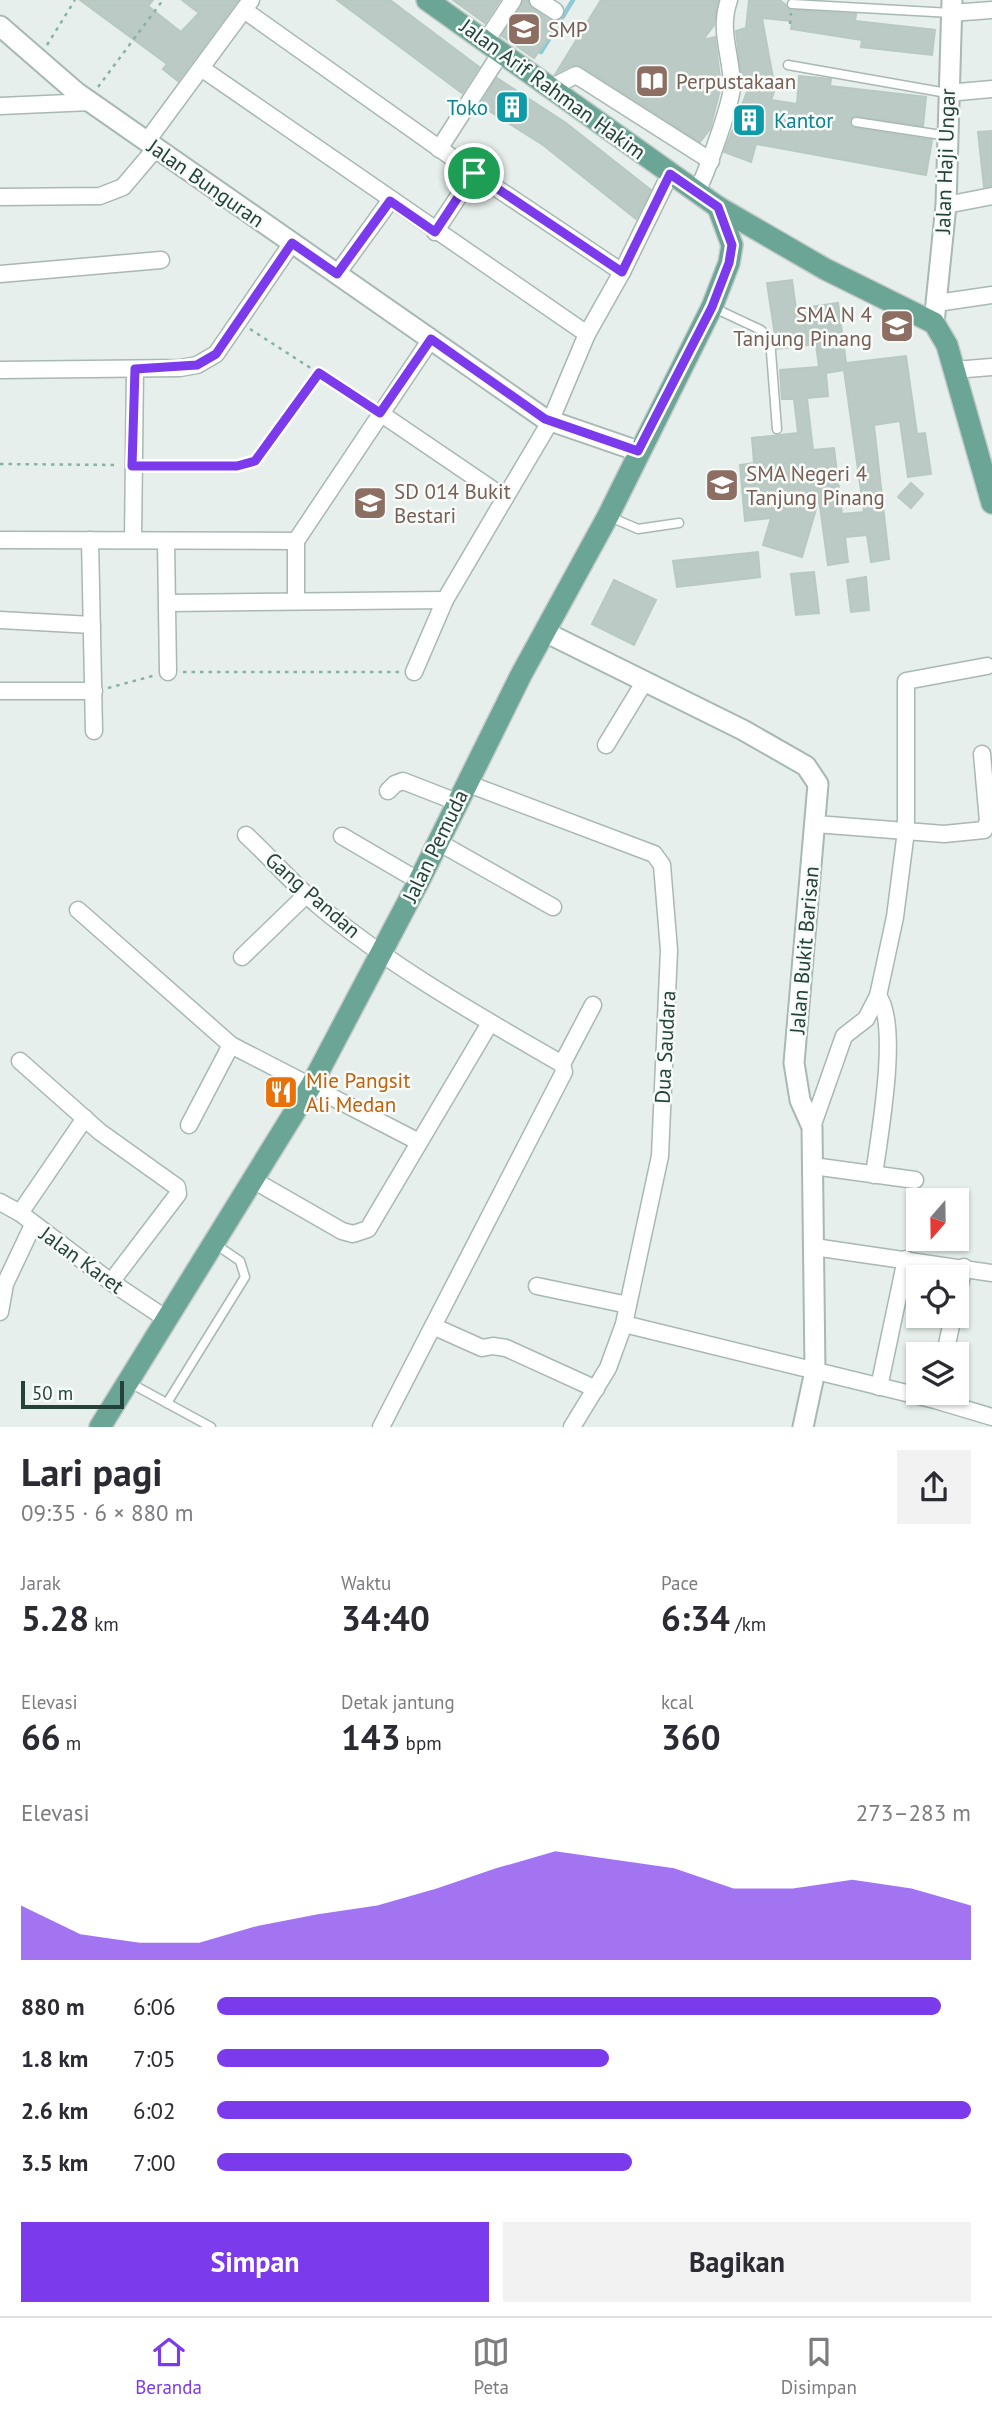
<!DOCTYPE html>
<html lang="id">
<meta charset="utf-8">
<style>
body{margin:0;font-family:"PT Sans",sans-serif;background:#f2f2f3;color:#2b2b33;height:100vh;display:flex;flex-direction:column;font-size:26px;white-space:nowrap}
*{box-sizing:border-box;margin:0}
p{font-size:23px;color:#7c7c81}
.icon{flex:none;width:38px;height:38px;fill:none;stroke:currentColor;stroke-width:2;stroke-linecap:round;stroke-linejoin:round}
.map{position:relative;height:1427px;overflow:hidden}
.drawer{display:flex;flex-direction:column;background:#fff;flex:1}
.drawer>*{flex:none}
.needle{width:46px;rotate:200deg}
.fabs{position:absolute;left:906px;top:1188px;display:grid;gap:14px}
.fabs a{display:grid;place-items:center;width:63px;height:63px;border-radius:0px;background:#fff;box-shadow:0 2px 5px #0004;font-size:35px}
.scale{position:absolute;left:21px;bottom:18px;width:103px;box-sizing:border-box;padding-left:7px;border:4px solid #24423a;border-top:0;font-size:19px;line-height:24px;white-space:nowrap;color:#24423a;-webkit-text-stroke:5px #f7fbf9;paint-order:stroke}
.pin{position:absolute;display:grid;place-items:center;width:60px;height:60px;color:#fff;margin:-30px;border:4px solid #fff;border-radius:50%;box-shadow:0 2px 7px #0007}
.round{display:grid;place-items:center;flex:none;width:74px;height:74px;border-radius:0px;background:#f2f2f3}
.summary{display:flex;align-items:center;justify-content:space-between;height:119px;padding:0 21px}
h1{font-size:38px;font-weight:700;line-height:52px}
.stats{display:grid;grid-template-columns:repeat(3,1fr);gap:10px;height:119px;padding:7px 21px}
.stats div{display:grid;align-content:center}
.stats b{font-size:35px;font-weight:700}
.stats small{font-size:19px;font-weight:400}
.stats p{font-size:19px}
.chart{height:196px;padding:14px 21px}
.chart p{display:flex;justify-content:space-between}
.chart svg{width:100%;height:126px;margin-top:7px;fill:#7c3aed;opacity:.7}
.cta{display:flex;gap:14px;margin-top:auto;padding:14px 21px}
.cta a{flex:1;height:80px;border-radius:0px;background:#7c3aed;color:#fff;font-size:28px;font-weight:700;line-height:80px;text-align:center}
.cta a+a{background:#f2f2f3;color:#2b2b33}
ul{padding:0 21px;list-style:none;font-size:23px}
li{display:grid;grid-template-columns:112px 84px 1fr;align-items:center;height:52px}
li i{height:18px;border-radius:9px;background:#7c3aed}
.tabs{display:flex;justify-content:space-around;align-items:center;height:98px;border-top:2px solid #e1e1e2;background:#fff;font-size:19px;color:#7c7c81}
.tabs a{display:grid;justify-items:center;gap:4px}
.tabs .selected{color:#7c3aed}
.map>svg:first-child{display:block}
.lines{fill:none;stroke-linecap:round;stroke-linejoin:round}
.stream{stroke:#8ec9d4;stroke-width:4.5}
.building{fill:#bbcac4;stroke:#b8c9c2;stroke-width:2;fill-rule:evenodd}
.service-casing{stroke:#a8b8b2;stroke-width:11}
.minor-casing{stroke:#a8b8b2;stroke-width:19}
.tertiary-casing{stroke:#a8b8b2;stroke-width:23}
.primary-casing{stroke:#c2cac8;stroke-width:24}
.path{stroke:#86b3a5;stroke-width:2.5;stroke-dasharray:3.5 5;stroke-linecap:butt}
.service{stroke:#fff;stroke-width:8}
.minor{stroke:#fff;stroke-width:16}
.tertiary{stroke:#fff;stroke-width:19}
.primary{stroke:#6aa596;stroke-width:21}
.route-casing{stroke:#fff;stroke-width:14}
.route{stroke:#7c3aed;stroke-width:9}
.labels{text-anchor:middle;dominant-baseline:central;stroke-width:5;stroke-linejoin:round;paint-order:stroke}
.education-label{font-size:21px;fill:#785e54;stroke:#f7fbf9;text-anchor:start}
.street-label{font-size:21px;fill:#24423a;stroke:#f7fbf9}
.culture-label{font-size:21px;fill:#0d838f;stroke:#f7fbf9;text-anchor:end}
.food-label{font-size:21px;fill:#c56008;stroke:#f7fbf9;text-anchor:start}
</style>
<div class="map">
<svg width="992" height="1427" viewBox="0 0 992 1427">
<rect width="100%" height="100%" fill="#e6efeb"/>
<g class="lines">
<path class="stream" d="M 541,52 L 573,0"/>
</g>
<g class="building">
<path d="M 80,0 L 153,0 L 148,6 L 181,32 L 199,13 L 182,0 L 238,0 L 178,81 L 163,69 L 167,64 Z"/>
<path d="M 337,0 L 390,0 L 479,67 L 462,93 Z"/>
<path d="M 453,0 L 500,0 L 485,23 Z"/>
<path d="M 523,0 L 528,0 L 532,8 L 549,20 L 562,19 L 534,58 L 502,36 Z"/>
<path d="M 601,0 L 718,0 L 714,25 L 703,40 L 715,37 L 721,86 L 710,129 L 700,142 L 581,66 L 572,65 L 556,73 Z"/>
<path d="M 749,0 L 780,0 L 791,10 L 856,14 L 855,21 L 935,30 L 932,55 L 861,47 L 862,40 L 791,29 L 792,21 L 762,18 L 775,89 L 771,100 L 797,104 L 799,76 L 831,79 L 830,86 L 926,97 L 923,126 L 857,116 L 850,122 L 855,128 L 932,140 L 926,175 L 756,144 L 751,162 L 724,152 L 750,84 L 746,82 L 742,86 L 736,31 L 746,28 Z"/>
<path d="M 497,78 L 566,123 L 651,190 L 636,219 L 543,145 L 480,105 Z"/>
<path d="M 992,131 L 992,186 L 984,187 L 978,132 Z"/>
<path d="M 792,280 L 796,309 L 838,303 L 846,363 L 906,356 L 917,434 L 925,433 L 931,474 L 908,477 L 900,421 L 874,425 L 889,559 L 871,562 L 867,535 L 845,537 L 848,562 L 828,565 L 819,499 L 802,557 L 763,545 L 771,518 L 745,521 L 740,465 L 754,463 L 752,438 L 798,433 L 794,399 L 782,399 L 780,370 L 819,367 L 816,344 L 777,349 L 767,283 ZM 844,370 L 864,512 L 842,514 L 834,448 L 813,450 L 807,398 L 828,396 L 826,373 Z"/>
<path d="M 911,483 L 923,494 L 911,508 L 898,497 Z"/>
<path d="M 758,552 L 760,577 L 677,587 L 673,561 Z"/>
<path d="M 814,572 L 819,613 L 796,615 L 791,574 Z"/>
<path d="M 866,577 L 869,610 L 851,612 L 847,580 Z"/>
<path d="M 614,580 L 656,600 L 634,645 L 592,624 Z"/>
</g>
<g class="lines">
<g class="service-casing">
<g id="service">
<path d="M 792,4 L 951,13"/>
<path d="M 788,65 L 947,93"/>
<path d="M 856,122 L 948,136"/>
<path d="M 712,307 L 761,330 L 770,339 L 777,429"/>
<path d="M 608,516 L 638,529 L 679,523"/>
<path d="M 130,1383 L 211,1427"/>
<path d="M 167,1403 L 245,1277 L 240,1261 L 215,1244"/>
</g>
</g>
<g class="minor-casing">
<g id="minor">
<path d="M 538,0 L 555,11"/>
<path d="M 244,10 L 474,173 L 622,272"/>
<path d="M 951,13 L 992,10"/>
<path d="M 486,41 L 513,0"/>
<path d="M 201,68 L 587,334"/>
<path d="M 552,87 L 576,75 L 711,161"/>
<path d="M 947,93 L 992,89"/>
<path d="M 0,106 L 91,102"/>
<path d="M 147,141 L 251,0"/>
<path d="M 439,149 L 502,51"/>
<path d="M 697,191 C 706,175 731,104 732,87 C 732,56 718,31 729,0"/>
<path d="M 0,197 L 100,196 L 123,187 L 156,148"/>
<path d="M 946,205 L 992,196"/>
<path d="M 435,232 L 474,173"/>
<path d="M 0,274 L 161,260"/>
<path d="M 337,274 L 390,201"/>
<path d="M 937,303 L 992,295"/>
<path d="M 0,370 L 180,368 L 197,365 L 216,354 L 292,243"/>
<path d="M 954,370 L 992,367"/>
<path d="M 380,413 L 505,498 L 445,600 L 414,672"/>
<path d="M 505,498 L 550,422 L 587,334 L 622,272 L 670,174"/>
<path d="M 0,540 L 296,541 L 296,601"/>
<path d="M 90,540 L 94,731"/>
<path d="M 133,540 L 135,369"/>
<path d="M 166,541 L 168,672"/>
<path d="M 296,541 L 431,339"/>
<path d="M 168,603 L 445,600"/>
<path d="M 0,620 L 92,625"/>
<path d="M 0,691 L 94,691"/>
<path d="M 606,745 L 645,681"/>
<path d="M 466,783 L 654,854 L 662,865 L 669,950 L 660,1156 L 624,1324 L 608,1368 L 572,1427"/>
<path d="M 388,791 L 395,784 L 403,781 L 457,802"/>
<path d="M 816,824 L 944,834 L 984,830 L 988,821 L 982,754"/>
<path d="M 246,835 C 271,858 294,885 319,906 C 393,968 479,1016 562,1064 L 564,1072 L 381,1427"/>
<path d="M 342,836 L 419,881"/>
<path d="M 438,842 L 553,907"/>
<path d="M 78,910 L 231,1045 L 419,1142"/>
<path d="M 242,957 L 306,895"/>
<path d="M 20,1061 L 100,1132 L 177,1187 L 178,1194 L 111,1282"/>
<path d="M 562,1064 L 593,1005"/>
<path d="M 189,1125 L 231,1045"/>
<path d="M 812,1127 L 844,1036 L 866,1019 L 878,996 L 895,917 L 906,831 L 906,681 L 987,666"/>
<path d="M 813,1166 L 915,1180"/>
<path d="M 874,1175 C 879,1137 900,1024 878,996"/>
<path d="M 255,1181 L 342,1231 L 353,1234 L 368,1229 L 490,1023"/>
<path d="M 0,1202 L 20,1213 L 111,1282 L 165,1318"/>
<path d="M 20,1213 L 85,1118"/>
<path d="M 814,1247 L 992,1273"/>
<path d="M 537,1286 L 628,1305"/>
<path d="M 957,1297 L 964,1267"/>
<path d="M 0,1312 L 5,1284 L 33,1225"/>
<path d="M 624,1324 L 935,1400 L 992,1417"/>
<path d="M 435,1327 L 482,1348 L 493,1346 L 506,1348 L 596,1389"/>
<path d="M 945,1354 L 953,1316"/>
<path d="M 879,1387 L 906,1259"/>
</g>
</g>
<g class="tertiary-casing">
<g id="tertiary">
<path d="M 0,26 L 76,92 L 545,419 L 638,451"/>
<path d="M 934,323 L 946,205 L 952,0"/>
<path d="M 545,632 L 743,730 L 806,766 L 818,784 L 794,1063 L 800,1100 L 812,1127 L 815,1371 L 803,1427"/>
</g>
</g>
<g class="primary-casing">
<g id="primary">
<path d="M 427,0 L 718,207 L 825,269 L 934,323 L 947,345 L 992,503"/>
<path d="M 100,1427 L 312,1084 L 419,881 L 521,675 L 608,516 L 712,307 L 729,263 L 732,245 L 718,207"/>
</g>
</g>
<g class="path">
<path d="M 790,24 L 791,13"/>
<path d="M 47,45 L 75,0"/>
<path d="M 98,87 L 163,0"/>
<path d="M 250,329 L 368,405"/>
<path d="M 0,464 L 119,465"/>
<path d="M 147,465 L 237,466 L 255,461 L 319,373"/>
<path d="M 183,672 L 400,672"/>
<path d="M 108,688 L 156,675"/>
</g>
<use href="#service" class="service"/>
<use href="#minor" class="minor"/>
<use href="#tertiary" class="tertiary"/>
<use href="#primary" class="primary"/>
</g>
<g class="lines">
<g class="route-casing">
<path id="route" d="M 474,173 L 622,272 L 670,174 L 718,207 L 732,245 L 729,263 L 712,307 L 638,451 L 545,419 L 431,339 L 380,413 L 319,373 L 255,461 L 237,466 L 132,466 L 135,369 L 197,365 L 216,354 L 292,243 L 337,274 L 390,201 L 435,232 Z"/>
</g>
<use href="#route" class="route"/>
</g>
<defs>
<g id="school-square" transform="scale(1.75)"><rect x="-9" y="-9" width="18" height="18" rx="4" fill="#8d6e63" stroke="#f7fbf9"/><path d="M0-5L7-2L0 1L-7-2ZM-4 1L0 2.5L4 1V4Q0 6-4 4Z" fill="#fff"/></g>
<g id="library-square" transform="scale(1.75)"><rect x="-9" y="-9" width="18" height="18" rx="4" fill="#8d6e63" stroke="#f7fbf9"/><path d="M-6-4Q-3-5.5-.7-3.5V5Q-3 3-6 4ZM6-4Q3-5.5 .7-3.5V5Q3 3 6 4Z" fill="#fff"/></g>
<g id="building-square" transform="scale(1.75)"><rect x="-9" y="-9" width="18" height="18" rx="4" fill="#0f9aa8" stroke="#f7fbf9"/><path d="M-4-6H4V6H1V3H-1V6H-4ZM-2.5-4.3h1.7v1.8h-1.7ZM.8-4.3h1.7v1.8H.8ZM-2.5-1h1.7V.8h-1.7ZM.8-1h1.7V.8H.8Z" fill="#fff"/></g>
<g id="restaurant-square" transform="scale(1.75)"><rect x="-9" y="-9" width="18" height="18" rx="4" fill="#e8710a" stroke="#f7fbf9"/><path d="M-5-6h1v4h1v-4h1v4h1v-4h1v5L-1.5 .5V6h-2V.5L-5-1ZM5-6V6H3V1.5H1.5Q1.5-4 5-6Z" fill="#fff"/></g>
</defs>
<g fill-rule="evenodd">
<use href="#school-square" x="524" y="29"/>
<use href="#library-square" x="652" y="81"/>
<use href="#building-square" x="512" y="107"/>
<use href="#building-square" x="749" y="120"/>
<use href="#school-square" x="897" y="326"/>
<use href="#school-square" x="722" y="485"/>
<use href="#school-square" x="370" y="503"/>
<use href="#restaurant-square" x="281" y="1092"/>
</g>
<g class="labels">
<g class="education-label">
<text x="548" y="29">SMP</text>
<text x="676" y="81">Perpustakaan</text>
<text x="872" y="314" text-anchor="end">SMA N 4<tspan x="872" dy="24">Tanjung Pinang</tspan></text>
<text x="746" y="473">SMA Negeri 4<tspan x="746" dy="24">Tanjung Pinang</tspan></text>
<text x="394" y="491">SD 014 Bukit<tspan x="394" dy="24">Bestari</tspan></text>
</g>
<g class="street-label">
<text transform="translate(553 89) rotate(36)">Jalan Arif Rahman Hakim</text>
<text transform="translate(945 161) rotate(-88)">Jalan Haji Ungar</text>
<text transform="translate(206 183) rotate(35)">Jalan Bunguran</text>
<text transform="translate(435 846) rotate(-64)">Jalan Pemuda</text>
<text transform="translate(313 895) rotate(41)">Gang Pandan</text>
<text transform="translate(804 950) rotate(-85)">Jalan Bukit Barisan</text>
<text transform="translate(665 1047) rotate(-87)">Dua Saudara</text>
<text transform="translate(82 1260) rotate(36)">Jalan Karet</text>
</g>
<g class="culture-label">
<text x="488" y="107">Toko</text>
<text x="774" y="120" text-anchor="start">Kantor</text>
</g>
<g class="food-label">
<text x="306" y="1080">Mie Pangsit<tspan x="306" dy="24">Ali Medan</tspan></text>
</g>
</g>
</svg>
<div class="fabs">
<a><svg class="needle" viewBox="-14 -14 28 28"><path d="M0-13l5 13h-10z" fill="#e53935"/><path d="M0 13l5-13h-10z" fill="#7c7c81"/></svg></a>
<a><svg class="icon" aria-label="locate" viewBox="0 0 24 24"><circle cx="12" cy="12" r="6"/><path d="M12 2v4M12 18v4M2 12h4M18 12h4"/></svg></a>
<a><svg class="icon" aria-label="layers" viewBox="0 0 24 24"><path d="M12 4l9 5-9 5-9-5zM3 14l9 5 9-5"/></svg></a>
</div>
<div class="scale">50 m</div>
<div class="pin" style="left:474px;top:173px;background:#1e9e55"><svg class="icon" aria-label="arrive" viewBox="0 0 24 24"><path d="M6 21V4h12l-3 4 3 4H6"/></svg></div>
</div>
<section class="drawer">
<div class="summary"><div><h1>Lari pagi</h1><p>09:35 · 6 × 880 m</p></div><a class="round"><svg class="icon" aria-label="share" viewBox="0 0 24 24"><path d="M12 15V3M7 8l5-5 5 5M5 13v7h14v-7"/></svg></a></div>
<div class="stats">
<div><p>Jarak</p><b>5.28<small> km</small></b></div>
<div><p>Waktu</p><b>34:40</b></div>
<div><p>Pace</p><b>6:34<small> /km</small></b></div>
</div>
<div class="stats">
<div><p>Elevasi</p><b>66<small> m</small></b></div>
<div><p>Detak jantung</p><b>143<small> bpm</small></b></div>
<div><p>kcal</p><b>360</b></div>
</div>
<div class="chart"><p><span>Elevasi</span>273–283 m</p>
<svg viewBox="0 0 160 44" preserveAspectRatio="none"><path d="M0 44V25L10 35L20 38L30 38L40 32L50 28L60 25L70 19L80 12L90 6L100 9L110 12L120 19L130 19L140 16L150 19L160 25V44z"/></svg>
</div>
<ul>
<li><b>880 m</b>6:06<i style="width:96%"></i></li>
<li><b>1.8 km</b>7:05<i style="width:52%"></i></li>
<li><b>2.6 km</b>6:02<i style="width:100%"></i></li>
<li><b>3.5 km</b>7:00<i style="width:55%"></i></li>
</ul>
<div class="cta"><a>Simpan</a><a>Bagikan</a></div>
</section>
<nav class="tabs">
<a class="selected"><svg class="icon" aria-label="home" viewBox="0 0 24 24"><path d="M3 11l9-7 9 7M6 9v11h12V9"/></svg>Beranda</a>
<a><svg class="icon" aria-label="map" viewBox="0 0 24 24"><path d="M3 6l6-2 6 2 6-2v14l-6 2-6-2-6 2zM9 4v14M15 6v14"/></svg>Peta</a>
<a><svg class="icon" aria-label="saved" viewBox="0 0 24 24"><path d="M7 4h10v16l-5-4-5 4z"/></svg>Disimpan</a>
</nav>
